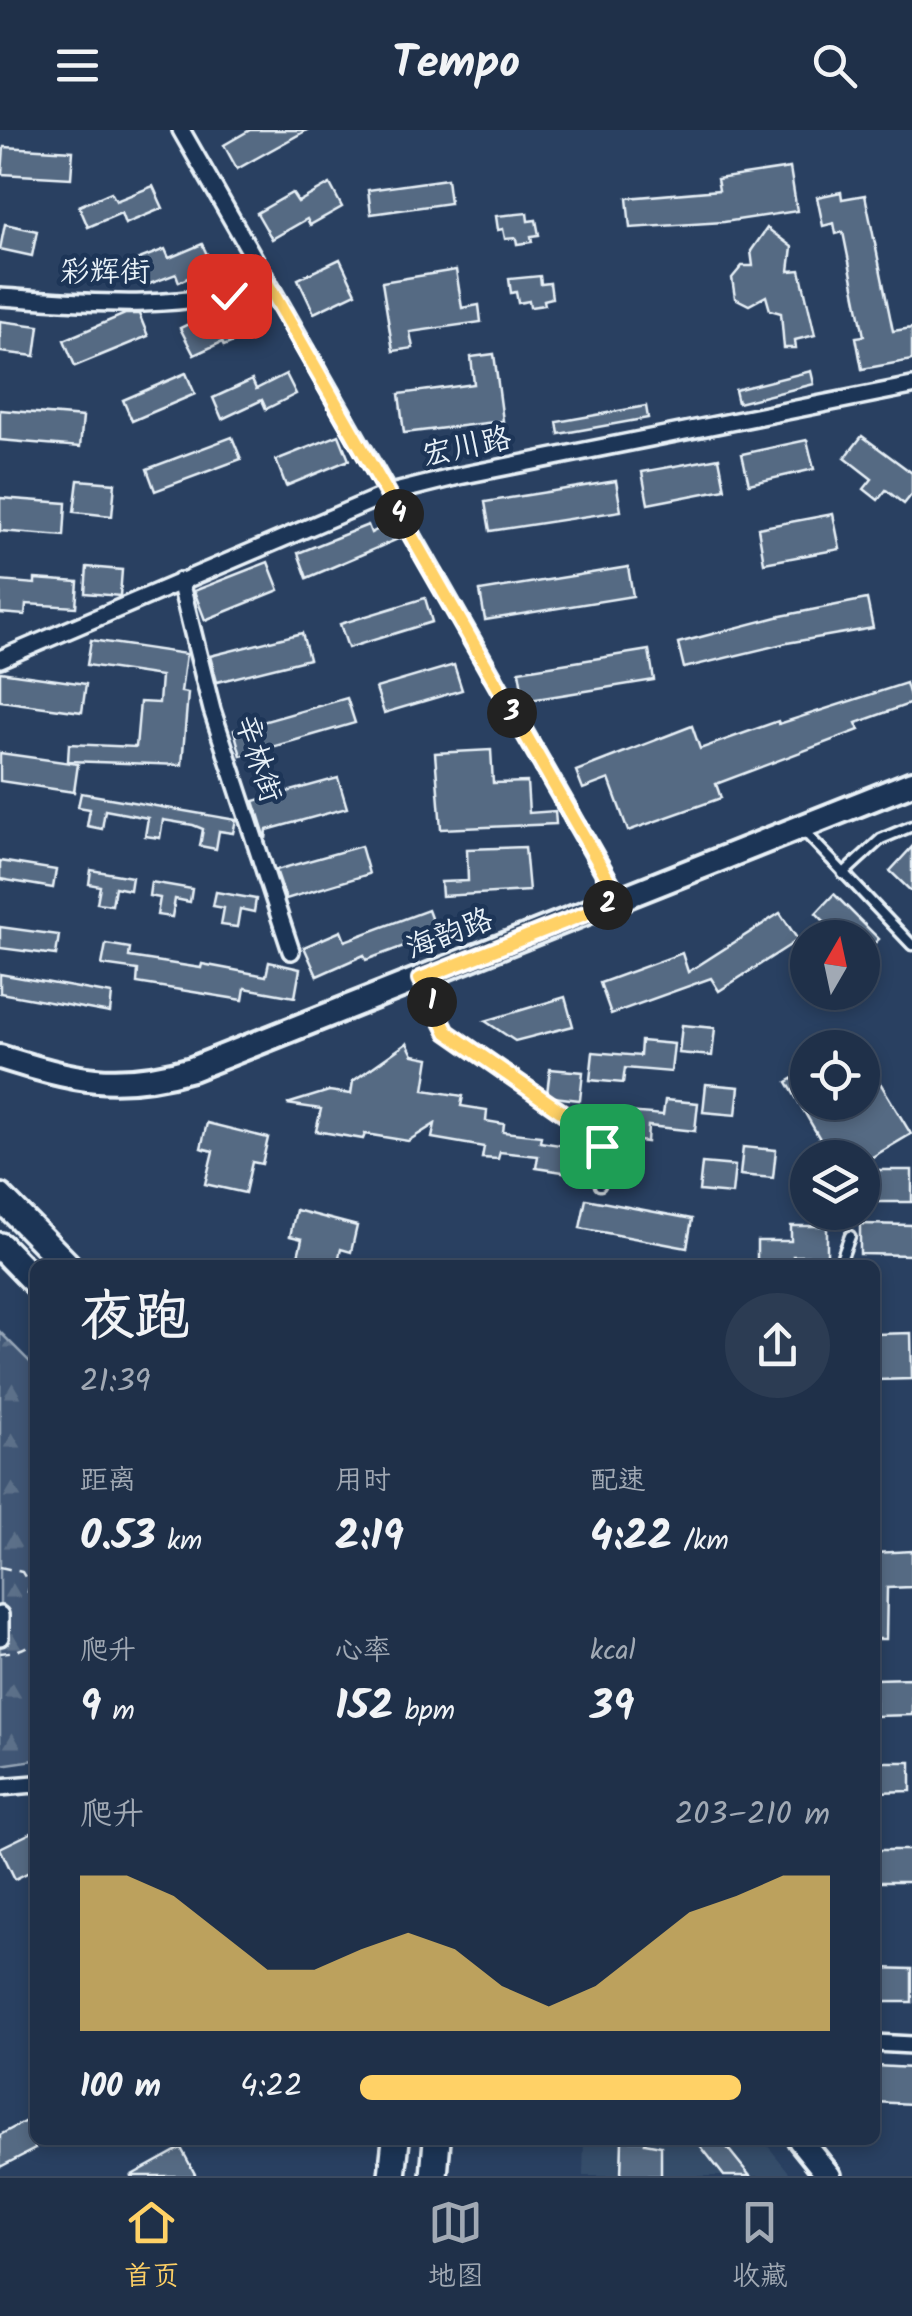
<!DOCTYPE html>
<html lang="zh">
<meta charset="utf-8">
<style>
body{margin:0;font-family:Kalam,"LXGW WenKai TC",sans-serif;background:#2c3c53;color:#f1f3f6;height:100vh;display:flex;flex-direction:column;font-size:38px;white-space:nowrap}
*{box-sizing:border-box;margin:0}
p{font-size:32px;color:#a1a9b4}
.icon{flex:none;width:55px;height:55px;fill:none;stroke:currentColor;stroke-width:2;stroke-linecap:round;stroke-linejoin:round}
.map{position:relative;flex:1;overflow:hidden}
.drawer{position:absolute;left:30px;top:1130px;width:850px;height:885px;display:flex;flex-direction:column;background:#1f3049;border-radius:15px;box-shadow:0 5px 15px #0003,0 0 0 2px #3c4b61}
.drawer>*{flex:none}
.needle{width:65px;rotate:9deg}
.controls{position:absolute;left:790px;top:790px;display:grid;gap:20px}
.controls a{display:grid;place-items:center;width:90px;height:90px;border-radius:50%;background:#1f3049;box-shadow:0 5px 15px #0003,0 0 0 2px #3c4b61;font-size:50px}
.pin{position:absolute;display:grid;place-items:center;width:85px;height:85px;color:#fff;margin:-42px;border-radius:20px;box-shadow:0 5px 15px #0006}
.km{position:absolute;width:50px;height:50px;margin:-25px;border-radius:50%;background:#222;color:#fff;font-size:28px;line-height:50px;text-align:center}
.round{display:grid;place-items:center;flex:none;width:105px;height:105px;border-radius:52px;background:#2c3c53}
.summary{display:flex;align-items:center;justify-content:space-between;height:170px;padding:0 50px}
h1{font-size:55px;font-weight:800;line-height:75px}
.stats{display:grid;grid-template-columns:repeat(3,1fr);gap:15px;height:170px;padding:10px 50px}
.stats div{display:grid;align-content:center}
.stats b{font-size:42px;font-weight:800}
.stats small{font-size:28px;font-weight:400}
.stats p{font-size:28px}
.chart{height:280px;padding:20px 50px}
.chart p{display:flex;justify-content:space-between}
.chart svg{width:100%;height:180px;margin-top:10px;fill:#ffd166;opacity:.7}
ul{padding:0 50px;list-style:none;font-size:32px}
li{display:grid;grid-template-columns:160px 120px 1fr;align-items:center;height:75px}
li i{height:25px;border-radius:12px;background:#ffd166}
header{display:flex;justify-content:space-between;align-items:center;height:130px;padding:0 50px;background:#1f3049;font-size:45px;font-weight:800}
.dock{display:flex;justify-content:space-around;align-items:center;height:140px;border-top:2px solid #3c4b61;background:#1f3049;font-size:28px;color:#a1a9b4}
.dock a{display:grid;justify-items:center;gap:5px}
.dock .selected{color:#ffd166}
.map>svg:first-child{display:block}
.built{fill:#364d6b}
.forest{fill:url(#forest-firs);stroke:#94a4b6;stroke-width:2.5}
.building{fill:#556a83;stroke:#e8f1f8;stroke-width:2.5}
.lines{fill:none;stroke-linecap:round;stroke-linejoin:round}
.lane-casing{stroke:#e8f1f8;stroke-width:15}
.street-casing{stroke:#e8f1f8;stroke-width:22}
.secondary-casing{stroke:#e8f1f8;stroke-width:30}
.primary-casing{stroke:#e8f1f8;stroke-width:32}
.path{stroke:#e8f1f8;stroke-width:2.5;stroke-dasharray:10 8;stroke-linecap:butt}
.lane{stroke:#1d3557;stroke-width:8}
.street{stroke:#1d3557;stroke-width:15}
.secondary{stroke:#1d3557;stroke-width:22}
.primary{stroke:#1d3557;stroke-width:25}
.route-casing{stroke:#fff;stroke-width:20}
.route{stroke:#ffd166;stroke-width:12}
.labels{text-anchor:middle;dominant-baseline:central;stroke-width:9;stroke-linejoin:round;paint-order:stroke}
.street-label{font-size:30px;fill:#e8f1f8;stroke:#1d3557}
</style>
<header><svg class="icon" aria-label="menu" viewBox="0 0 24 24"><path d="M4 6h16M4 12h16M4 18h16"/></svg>Tempo<svg class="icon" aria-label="search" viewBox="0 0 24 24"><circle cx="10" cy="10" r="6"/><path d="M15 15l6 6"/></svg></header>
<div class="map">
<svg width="912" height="2046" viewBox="0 0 912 2046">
<defs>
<pattern id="forest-firs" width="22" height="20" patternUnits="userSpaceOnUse" patternTransform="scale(2.5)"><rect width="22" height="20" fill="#415774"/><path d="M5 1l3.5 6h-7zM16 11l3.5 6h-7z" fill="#5c7089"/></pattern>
</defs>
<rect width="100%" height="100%" fill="#294061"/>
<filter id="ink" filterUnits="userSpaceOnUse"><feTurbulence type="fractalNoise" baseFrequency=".01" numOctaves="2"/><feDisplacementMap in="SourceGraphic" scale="20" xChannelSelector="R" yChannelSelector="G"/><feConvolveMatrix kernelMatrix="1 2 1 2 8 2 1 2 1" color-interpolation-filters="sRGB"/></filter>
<g filter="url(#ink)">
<path class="built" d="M 584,2010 L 763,2010 L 792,2046 L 583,2046 Z"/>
<path class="forest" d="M 0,1202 L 35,1237 L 35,1630 L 0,1635 Z"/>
<g class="building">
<path d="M 250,0 L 307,0 L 237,39 L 224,15 Z"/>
<path d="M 4,17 L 73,21 L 71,48 L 2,44 Z"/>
<path d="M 790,38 L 797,81 L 724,92 L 630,98 L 627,68 L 719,60 L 717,49 Z"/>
<path d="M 447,49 L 450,73 L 371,84 L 368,60 Z"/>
<path d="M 330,54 L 342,77 L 310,95 L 307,89 L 272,109 L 257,83 L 292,63 L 298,72 Z"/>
<path d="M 153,56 L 163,78 L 125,94 L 121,83 L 88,97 L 79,76 L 111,62 L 116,71 Z"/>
<path d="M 841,62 L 842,69 L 865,65 L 893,201 L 912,198 L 912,230 L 862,239 L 856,207 L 864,206 L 843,102 L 836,104 L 834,93 L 823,96 L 817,67 Z"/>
<path d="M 527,83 L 528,91 L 536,90 L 539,105 L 531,106 L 532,112 L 517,114 L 516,108 L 505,109 L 503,99 L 498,100 L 496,86 Z"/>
<path d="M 5,94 L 37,101 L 32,126 L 0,119 Z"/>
<path d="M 767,98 L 792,117 L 789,141 L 800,140 L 815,205 L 795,210 L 796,218 L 784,218 L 781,183 L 770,180 L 766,166 L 749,175 L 735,168 L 732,148 L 742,136 L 753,136 L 751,121 Z"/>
<path d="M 202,114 L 213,137 L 179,152 L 176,144 L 144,156 L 134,131 L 165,119 L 169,128 Z"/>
<path d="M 340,129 L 356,163 L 314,183 L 298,149 Z"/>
<path d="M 456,140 L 462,178 L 479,175 L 481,192 L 410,202 L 413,218 L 393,221 L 382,152 Z"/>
<path d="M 540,146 L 541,154 L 550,153 L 552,168 L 544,170 L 545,175 L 530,177 L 529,171 L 518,173 L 516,162 L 511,163 L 509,149 Z"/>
<path d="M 248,176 L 259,201 L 224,216 L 222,212 L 194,225 L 180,198 L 209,184 L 214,192 Z"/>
<path d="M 125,184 L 139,184 L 148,206 L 75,236 L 64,210 Z"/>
<path d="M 0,191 L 39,196 L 35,226 L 0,222 Z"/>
<path d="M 494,224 L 503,291 L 404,303 L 399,264 L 474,254 L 471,227 Z"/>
<path d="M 811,241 L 814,254 L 738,273 L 735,260 Z"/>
<path d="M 186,243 L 195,264 L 132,291 L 123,270 Z"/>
<path d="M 286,244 L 296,264 L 266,279 L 262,270 L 222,289 L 213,268 L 252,250 L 256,259 Z"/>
<path d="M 646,276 L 648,288 L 559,304 L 557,292 Z"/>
<path d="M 0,280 L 83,287 L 80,317 L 0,310 Z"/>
<path d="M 339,305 L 349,330 L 286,356 L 276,330 Z"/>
<path d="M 862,306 L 912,343 L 912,364 L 904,374 L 886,360 L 878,370 L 864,359 L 872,349 L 845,328 Z"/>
<path d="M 232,307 L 241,329 L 155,361 L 147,339 Z"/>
<path d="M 807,310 L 814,339 L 749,354 L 742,324 Z"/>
<path d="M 719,328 L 725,359 L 648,374 L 642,342 Z"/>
<path d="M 78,350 L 115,353 L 112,386 L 74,382 Z"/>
<path d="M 616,351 L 621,381 L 490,401 L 485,372 Z"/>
<path d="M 0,368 L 66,373 L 64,406 L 0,401 Z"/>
<path d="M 833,384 L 840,419 L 764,433 L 758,398 Z"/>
<path d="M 392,392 L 400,408 L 307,448 L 298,423 L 368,395 L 371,403 Z"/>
<path d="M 268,432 L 279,460 L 205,490 L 194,461 Z"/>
<path d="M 87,437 L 122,440 L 120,466 L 85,463 Z"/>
<path d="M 628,437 L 633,466 L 485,490 L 480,461 Z"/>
<path d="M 35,449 L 78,452 L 76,477 L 26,474 L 25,485 L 0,483 L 0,451 L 35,454 Z"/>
<path d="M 425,468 L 432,492 L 348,518 L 340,494 Z"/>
<path d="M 867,469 L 873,498 L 787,513 L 684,538 L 678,513 L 781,486 Z"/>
<path d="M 302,503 L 309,529 L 217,552 L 210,526 Z"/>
<path d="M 91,510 L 186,524 L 181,562 L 188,563 L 182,635 L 68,631 L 69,614 L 136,617 L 140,572 L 159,573 L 161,546 L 87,535 Z"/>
<path d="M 649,520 L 654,550 L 524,571 L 519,541 Z"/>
<path d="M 454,535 L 462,560 L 384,583 L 376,558 Z"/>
<path d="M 0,542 L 86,554 L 82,582 L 0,571 Z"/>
<path d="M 906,553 L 912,573 L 856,593 L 859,600 L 716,654 L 721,668 L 628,701 L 609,649 L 583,659 L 576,641 L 692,596 L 700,619 L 778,591 L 779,594 Z"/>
<path d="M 347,568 L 355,593 L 241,626 L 234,600 Z"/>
<path d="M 491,620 L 493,653 L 527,652 L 529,683 L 555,681 L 556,694 L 441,699 L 435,623 Z"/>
<path d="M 0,623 L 78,634 L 74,662 L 0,651 Z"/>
<path d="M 338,648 L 347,678 L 267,700 L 266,709 L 254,671 Z"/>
<path d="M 81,663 L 236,690 L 233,703 L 219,701 L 216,719 L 200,716 L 203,699 L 193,695 L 163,690 L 160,708 L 145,706 L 148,688 L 105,680 L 102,699 L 87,696 L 90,679 L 78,677 Z"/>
<path d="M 361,716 L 369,744 L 286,769 L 276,740 Z"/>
<path d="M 525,717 L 529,761 L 442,766 L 441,752 L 468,751 L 467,719 Z"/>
<path d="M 912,717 L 912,762 L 890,741 Z"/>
<path d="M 0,731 L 56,740 L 53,758 L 0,749 Z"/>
<path d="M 91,740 L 132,747 L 130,760 L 115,757 L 112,775 L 97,773 L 100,756 L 89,754 Z"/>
<path d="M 151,752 L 192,759 L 190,772 L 175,769 L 172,787 L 157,785 L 160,768 L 149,766 Z"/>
<path d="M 216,762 L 256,769 L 254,782 L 240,779 L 237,797 L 221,795 L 224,778 L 213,776 Z"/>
<path d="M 834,764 L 879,809 L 862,825 L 862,808 L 841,808 L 816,783 Z"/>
<path d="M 428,780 L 437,804 L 366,830 L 364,825 L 317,846 L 304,817 L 341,801 L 345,811 Z"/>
<path d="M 780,783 L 798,810 L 719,861 L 711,848 L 611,884 L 600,853 L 682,823 L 688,842 Z"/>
<path d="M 0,797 L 59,805 L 56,825 L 0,818 Z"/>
<path d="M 106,814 L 130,818 L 129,827 L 201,838 L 202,834 L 266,846 L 269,832 L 300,839 L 295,867 L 245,858 L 243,870 L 137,853 L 138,840 L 102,835 Z"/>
<path d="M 0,844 L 112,864 L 110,883 L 0,863 Z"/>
<path d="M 565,867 L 573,896 L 515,911 L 485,891 Z"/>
<path d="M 682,895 L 715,898 L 712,926 L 679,923 Z"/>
<path d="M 641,911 L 674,914 L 671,942 L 625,938 L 623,953 L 590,950 L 593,922 L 640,926 Z"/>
<path d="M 407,913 L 413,925 L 429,928 L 424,960 L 463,966 L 461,976 L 487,980 L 486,991 L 504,994 L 503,1002 L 541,1006 L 540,1012 L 586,1019 L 583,1045 L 536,1038 L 538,1026 L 500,1022 L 498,1029 L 482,1028 L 484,1017 L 432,1008 L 435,994 L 408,1011 L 365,1004 L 363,1009 L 316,1001 L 321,979 L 287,974 L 329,961 L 351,964 L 353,951 Z"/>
<path d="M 862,923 L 911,1004 L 862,1033 L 862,1028 L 831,1028 L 787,952 L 808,940 L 808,972 L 862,972 Z"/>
<path d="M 550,939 L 583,942 L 580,970 L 553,967 L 547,963 Z"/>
<path d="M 706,954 L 739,957 L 736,985 L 703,982 Z"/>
<path d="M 665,970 L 698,973 L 695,1001 L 648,996 L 647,1012 L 614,1008 L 616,981 L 663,985 Z"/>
<path d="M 207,993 L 268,1008 L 262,1034 L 252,1032 L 245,1063 L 205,1054 L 213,1021 L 201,1018 Z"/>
<path d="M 743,1017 L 776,1020 L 773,1048 L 740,1045 Z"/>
<path d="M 702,1033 L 735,1036 L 732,1064 L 699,1061 Z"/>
<path d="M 877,1040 L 912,1040 L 912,1072 L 878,1072 Z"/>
<path d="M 586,1069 L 692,1089 L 687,1118 L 580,1098 Z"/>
<path d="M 296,1080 L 357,1096 L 351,1122 L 341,1119 L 337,1135 L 296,1135 L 302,1109 L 290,1106 Z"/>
<path d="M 860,1094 L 912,1095 L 912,1125 L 860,1124 Z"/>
<path d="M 791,1096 L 827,1096 L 827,1126 L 793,1126 L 793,1135 L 757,1135 L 757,1111 L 791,1111 Z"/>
<path d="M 911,1203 L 912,1249 L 875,1250 L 875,1204 Z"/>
<path d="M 912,1421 L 912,1457 L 887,1458 L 886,1509 L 875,1509 L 875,1423 Z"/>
<path d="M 912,1548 L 912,1585 L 875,1586 L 875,1549 Z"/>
<path d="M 875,1632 L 911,1632 L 911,1661 L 875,1662 Z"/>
<path d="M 35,1701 L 35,1739 L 15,1749 L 0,1718 Z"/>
<rect x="875" y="1720" width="37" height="32"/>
<path d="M 875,1838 L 912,1839 L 912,1872 L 875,1872 Z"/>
<path d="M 875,1936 L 912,1938 L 912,1974 L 875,1972 Z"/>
<path d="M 35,1986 L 35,2019 L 0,2037 L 0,2005 Z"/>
<path d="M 622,2010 L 646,2010 L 645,2013 L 661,2016 L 661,2046 L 621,2046 Z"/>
<path d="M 696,2010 L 721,2010 L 750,2046 L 724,2046 Z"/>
<path d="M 181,2018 L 196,2046 L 130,2046 Z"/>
</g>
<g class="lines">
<g class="lane-casing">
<g id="lane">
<path d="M 802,699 L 912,815"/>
<path d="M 843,744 L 881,709 L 912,696"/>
<path d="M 422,853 L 447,902 L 601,1010 L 600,1055"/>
<path d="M 839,1135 L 850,1106"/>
</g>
</g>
<g class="street-casing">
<g id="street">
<path d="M 181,0 L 620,770"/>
<path d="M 0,167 C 89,173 181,182 267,153"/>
<path d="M 180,451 L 212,580 L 291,821"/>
<path d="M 0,529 L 387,364 L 459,346 L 912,256"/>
<path d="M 0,1485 L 0,1507"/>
<path d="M 0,1657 L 35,1654"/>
<path d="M 875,1913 L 912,1915"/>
</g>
</g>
<g class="secondary-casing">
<g id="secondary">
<path d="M 0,927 C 74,950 115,961 192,939 L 912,653"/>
<path d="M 800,2010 L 829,2046"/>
</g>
</g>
<g class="primary-casing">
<g id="primary">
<path d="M 0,1067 L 67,1135"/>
<path d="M 0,1116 L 35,1152"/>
<path d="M 392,2046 L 396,2010"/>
<path d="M 434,2046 L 437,2010"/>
</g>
</g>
<g class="path">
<path d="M 0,1437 L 22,1442 L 30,1455 L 27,1465 L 35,1480"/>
<path d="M 0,1523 C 12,1522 28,1520 35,1509"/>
</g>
<use href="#lane" class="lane"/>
<use href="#street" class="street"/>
<use href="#secondary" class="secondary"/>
<use href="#primary" class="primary"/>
</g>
</g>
<g class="lines" filter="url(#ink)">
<g class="route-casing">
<path id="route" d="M 229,166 L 267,153 L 620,770 L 420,849 L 447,902 L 602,1010 L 602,1016"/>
</g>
<use href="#route" class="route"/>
</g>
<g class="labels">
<g class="street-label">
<text x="105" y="143">彩辉街</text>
<text transform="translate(467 318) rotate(-12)">宏川路</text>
<text transform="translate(257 629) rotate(72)">辛林街</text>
<text transform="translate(450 805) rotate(-21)">海韵路</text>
</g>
</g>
</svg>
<div class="controls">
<a><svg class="needle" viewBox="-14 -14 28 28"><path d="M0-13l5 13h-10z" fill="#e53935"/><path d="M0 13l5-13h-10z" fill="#a1a9b4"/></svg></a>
<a><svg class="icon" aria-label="locate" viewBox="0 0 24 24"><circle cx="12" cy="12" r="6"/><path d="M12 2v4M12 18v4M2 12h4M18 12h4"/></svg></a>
<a><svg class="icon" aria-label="layers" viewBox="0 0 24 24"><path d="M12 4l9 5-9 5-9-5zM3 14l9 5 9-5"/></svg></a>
</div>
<div class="pin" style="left:602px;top:1016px;background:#1e9e55"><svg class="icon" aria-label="arrive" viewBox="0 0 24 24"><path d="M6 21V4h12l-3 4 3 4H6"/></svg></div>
<div class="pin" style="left:229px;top:166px;background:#d93025"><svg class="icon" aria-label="check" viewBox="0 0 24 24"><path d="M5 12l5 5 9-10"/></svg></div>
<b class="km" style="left:432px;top:872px">1</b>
<b class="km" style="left:608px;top:775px">2</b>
<b class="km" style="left:512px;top:583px">3</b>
<b class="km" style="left:399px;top:384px">4</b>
<section class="drawer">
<div class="summary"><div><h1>夜跑</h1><p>21:39</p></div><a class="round"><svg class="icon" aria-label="share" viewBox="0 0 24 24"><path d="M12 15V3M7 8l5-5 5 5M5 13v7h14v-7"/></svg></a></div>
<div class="stats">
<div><p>距离</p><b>0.53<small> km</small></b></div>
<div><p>用时</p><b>2:19</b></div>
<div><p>配速</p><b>4:22<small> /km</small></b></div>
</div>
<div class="stats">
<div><p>爬升</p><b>9<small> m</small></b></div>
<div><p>心率</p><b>152<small> bpm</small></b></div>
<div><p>kcal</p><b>39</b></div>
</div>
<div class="chart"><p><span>爬升</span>203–210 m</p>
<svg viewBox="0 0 160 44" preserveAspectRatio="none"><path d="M0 44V6L10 6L20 11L30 20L40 29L50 29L60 24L70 20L80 24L90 33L100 38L110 33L120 24L130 15L140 11L150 6L160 6V44z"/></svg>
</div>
<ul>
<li><b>100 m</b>4:22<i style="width:81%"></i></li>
</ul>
</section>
</div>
<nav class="dock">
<a class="selected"><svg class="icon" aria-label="home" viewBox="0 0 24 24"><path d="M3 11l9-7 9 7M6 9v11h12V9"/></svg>首页</a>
<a><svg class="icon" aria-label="map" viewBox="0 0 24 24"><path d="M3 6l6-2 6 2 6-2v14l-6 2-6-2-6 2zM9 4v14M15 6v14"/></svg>地图</a>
<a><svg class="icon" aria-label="saved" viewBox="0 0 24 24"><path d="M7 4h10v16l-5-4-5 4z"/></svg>收藏</a>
</nav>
